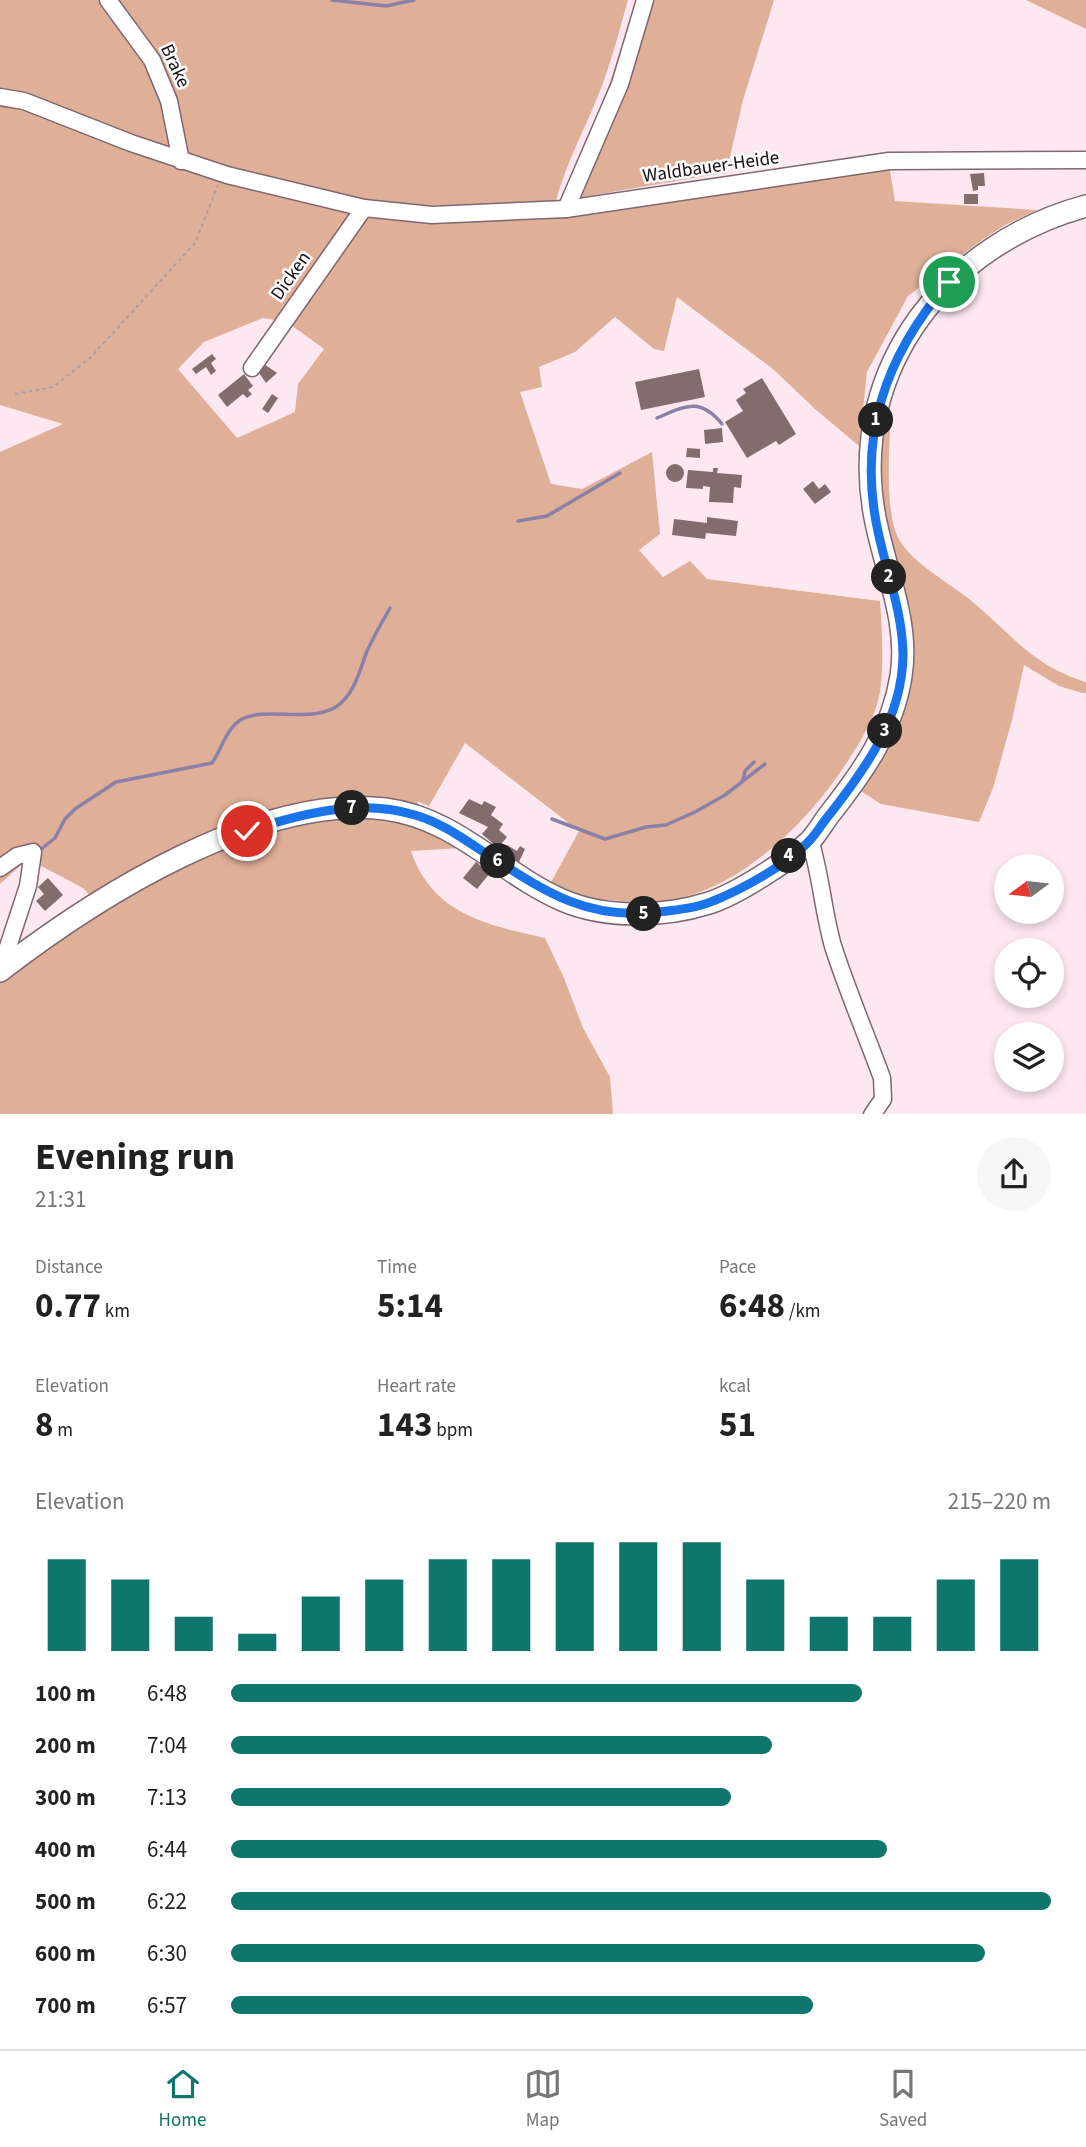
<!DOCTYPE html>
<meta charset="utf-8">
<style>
body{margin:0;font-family:"Source Sans 3",sans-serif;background:#f6f6f6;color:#222;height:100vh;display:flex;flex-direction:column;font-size:26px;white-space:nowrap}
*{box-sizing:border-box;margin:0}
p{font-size:23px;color:#767676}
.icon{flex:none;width:38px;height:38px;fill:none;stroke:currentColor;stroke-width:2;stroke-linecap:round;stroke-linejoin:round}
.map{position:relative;height:1114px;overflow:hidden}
.details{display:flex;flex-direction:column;background:#fff;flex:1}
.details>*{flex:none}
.needle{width:46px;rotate:255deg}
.tools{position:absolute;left:994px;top:854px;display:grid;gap:14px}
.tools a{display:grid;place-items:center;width:70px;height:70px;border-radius:50%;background:#fff;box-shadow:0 4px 10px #0003;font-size:35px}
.pin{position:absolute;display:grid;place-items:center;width:60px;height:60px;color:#fff;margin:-30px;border:4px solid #fff;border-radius:50%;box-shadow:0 2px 7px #0007}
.km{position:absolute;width:35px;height:35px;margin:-18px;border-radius:50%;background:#222;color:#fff;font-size:19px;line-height:35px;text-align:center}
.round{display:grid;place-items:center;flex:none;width:74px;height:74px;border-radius:37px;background:#f6f6f6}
.summary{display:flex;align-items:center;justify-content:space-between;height:119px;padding:0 35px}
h1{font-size:38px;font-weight:700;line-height:52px}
.stats{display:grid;grid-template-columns:repeat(3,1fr);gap:10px;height:119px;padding:7px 35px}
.stats div{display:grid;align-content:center}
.stats b{font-size:35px;font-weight:700}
.stats small{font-size:19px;font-weight:400}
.stats p{font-size:19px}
.chart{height:196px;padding:14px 35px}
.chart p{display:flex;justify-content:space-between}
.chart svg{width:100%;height:126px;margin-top:7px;stroke:#0f766e;stroke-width:6}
ul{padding:0 35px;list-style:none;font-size:23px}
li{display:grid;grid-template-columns:112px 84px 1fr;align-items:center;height:52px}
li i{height:18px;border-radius:9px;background:#0f766e}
.tab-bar{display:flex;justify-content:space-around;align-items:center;height:98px;border-top:2px solid #e0e0e0;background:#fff;font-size:19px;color:#767676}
.tab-bar a{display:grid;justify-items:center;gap:4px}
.tab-bar .current{color:#0f766e}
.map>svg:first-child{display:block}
.green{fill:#e0af98}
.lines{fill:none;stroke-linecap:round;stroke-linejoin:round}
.stream{stroke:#8981a8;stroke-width:3.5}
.building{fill:#856c6c}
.minor-casing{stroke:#7d6771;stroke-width:19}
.major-casing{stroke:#7d6771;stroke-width:24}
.path{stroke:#ac9ca4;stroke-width:2;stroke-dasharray:3.5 3.5;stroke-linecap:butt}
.minor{stroke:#fff;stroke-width:16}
.major{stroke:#fff;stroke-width:21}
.route-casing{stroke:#fff;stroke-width:14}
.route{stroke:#1a73e8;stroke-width:9}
.labels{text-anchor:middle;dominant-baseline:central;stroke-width:5;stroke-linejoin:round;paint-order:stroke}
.street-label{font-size:19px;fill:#160e12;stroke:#fcfcfc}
</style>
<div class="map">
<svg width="1086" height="1115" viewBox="0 0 1086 1115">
<rect width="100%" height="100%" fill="#fde8f2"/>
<g class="green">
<path d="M 0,0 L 628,0 C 620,28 613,56 603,83 C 588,124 566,161 555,204 L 356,211 L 281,321 L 263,318 L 204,342 L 178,369 L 237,438 L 295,412 L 298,384 L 324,349 L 287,322 L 362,216 L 535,218 L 889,165 L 895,201 L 1037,210 L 1005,225 L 982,240 L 908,296 L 867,372 L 859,446 L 815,409 L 773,369 L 677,297 L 664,351 L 654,349 L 615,317 L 575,352 L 539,367 L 542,387 L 520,392 L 551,484 L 582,489 L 652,452 L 660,534 L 639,550 L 663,577 L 690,561 L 707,579 L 880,601 C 882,632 884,662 880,692 C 875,722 854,752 837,777 C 802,827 737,889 674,899 C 631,905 589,900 548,888 L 579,831 L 465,743 L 429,806 L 417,801 L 425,822 L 462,848 L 411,851 C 432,914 487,925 545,938 L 564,978 L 583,1028 L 610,1077 L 613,1114 L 0,1114 L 0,981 L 92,897 L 83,888 L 28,859 L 0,884 L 0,452 L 63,424 L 0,405 Z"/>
<path d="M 637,0 L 774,0 L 743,100 L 730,157 L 723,173 L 565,200 C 571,166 588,140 600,109 C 614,73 625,36 637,0 Z"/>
<path d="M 1026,0 L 1086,0 L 1086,29 Z"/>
<path d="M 882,424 L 890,429 C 889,456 885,518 900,541 C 914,564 948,582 969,599 C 1011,633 1031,665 1086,682 L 1086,693 L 1082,693 L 1059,686 L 1024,665 L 1012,720 L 993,788 L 979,822 L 881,804 L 859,790 L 883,752 L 908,617 L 911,613 L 901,574 L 891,557 L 878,477 Z"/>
</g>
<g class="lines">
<g class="stream">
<path d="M 332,0 L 386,6 L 414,0"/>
<path d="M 657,418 C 685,406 700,397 722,424"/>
<path d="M 518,521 L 547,516 L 620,473"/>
<path d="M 743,780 L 745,771 L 754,762"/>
<path d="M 552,819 L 605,839 L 646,827 L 666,825 L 695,812 L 725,795 L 765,764"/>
<path d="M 40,850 L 55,838 L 65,819 L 75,809 L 116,782 L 212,763 C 222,749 226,728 242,719 C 267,706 318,725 341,703 C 356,689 360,669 367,651 C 374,636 382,622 390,608"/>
</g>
</g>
<g class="building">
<path d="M 984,173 L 985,186 L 978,186 L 978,190 L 973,191 L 970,174 Z"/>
<rect x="964" y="194" width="14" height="10"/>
<path d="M 212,354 L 216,359 L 211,363 L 216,371 L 211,375 L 206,367 L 196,374 L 192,369 Z"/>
<path d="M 264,364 L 277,373 L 266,383 L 257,370 Z"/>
<path d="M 699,369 L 705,397 L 641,410 L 635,382 Z"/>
<path d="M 244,374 L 253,386 L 248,390 L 252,394 L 247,398 L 243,394 L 227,407 L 218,395 Z"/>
<path d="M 762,378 L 796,434 L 779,445 L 776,441 L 747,458 L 725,422 L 743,411 L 736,400 L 746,393 L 743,389 Z"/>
<path d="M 272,394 L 278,398 L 268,413 L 262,409 Z"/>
<path d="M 722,428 L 723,442 L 705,444 L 704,430 Z"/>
<path d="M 687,448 L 700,449 L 700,458 L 686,457 Z"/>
<circle cx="675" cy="473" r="9"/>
<path d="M 713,468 L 718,468 L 717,473 L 742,475 L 741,488 L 734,487 L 733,503 L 709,502 L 710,487 L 703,486 L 703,489 L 686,488 L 688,470 L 713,472 Z"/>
<path d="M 813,481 L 819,489 L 825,484 L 831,492 L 815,504 L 803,489 Z"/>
<path d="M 707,517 L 738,521 L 736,536 L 706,533 L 705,539 L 672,535 L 674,519 L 707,523 Z"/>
<path d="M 469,799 L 482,805 L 484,801 L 496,807 L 491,815 L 503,824 L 499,830 L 507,837 L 498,848 L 482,834 L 488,827 L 459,813 Z"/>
<path d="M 507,845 L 517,851 L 520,846 L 525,849 L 519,862 L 504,852 Z"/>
<path d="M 476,862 L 490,873 L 477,889 L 463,878 Z"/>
<path d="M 48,878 L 63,895 L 45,911 L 36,901 L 44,894 L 38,887 Z"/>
</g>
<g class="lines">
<g class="minor-casing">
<g id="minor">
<path d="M 108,0 L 152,60 L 169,101 L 181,161"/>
<path d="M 0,97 L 24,101 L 131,143 L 227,175 L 364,208 L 432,215 L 566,209 L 889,161 L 1086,160"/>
<path d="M 566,209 L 620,84 L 645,0"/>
<path d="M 252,368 L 364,208"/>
<path d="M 810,840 C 821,875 823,911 833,946 C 847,990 866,1034 882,1078 L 883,1099 L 872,1115"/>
<path d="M 0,868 L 17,856 L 33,852 L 28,886 L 0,971"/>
</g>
</g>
<g class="major-casing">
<path id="major" d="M 0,971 C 96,897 258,794 385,809 C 456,818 499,872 562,900 C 605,919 665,917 709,903 C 737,894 788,861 809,842 C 817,834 822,824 829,815 C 862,773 893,730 901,676 C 910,620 883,566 874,512 C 849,366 949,243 1086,206"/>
</g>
<path class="path" d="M 15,394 L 53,387 L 91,357 L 195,243 L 218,185"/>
<use href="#minor" class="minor"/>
<use href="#major" class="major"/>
</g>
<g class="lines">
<g class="route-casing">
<path id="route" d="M 247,831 C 301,814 358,798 415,815 C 439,822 458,835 479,849 C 540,888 583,921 659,912 C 677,910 697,908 713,901 C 743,889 790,863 811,839 C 818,831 823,822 830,814 C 866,768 902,718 903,656 C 903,615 888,576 879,536 C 856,438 885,356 949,282"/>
</g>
<use href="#route" class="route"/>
</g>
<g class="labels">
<g class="street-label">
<text transform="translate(175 66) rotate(65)">Brake</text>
<text transform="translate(711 167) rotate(-8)">Waldbauer-Heide</text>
<text transform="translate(291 276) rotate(-55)">Dicken</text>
</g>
</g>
</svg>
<div class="tools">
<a><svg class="needle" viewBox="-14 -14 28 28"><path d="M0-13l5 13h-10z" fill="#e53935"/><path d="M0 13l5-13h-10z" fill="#767676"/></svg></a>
<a><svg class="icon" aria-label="locate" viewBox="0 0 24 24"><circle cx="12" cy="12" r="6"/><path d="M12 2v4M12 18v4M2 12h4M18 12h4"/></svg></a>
<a><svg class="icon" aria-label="layers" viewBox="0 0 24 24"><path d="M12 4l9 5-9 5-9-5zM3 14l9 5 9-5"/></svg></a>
</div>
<div class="pin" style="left:949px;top:282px;background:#1e9e55"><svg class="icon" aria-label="arrive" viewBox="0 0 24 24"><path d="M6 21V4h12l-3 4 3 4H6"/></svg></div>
<div class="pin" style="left:247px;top:831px;background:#d93025"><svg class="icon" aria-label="check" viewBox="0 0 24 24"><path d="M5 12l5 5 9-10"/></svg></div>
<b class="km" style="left:876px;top:420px">1</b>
<b class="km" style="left:889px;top:577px">2</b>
<b class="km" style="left:885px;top:731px">3</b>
<b class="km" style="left:789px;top:856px">4</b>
<b class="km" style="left:644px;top:914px">5</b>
<b class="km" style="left:498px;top:861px">6</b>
<b class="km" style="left:352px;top:808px">7</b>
</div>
<section class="details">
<div class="summary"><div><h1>Evening run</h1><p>21:31</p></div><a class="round"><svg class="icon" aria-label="share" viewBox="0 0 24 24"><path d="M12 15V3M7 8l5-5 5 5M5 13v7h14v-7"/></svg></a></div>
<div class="stats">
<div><p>Distance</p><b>0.77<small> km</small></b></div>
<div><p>Time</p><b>5:14</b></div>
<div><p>Pace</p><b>6:48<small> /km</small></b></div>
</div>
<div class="stats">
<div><p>Elevation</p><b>8<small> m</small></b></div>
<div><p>Heart rate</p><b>143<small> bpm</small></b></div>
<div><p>kcal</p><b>51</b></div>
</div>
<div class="chart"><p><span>Elevation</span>215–220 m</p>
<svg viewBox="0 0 160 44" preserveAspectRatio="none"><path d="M5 44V12M15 44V19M25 44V32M35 44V38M45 44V25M55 44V19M65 44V12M75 44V12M85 44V6M95 44V6M105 44V6M115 44V19M125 44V32M135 44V32M145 44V19M155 44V12"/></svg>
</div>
<ul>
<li><b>100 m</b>6:48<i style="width:77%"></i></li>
<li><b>200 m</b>7:04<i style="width:66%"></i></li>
<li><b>300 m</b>7:13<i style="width:61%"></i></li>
<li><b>400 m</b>6:44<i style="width:80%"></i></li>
<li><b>500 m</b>6:22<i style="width:100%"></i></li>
<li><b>600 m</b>6:30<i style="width:92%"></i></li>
<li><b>700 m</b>6:57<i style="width:71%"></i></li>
</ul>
</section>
<nav class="tab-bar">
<a class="current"><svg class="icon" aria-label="home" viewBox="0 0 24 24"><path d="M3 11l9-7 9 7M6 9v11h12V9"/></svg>Home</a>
<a><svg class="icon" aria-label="map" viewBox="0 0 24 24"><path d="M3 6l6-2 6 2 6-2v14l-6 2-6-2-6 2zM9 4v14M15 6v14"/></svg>Map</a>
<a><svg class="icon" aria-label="saved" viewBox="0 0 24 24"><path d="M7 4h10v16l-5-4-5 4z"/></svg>Saved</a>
</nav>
